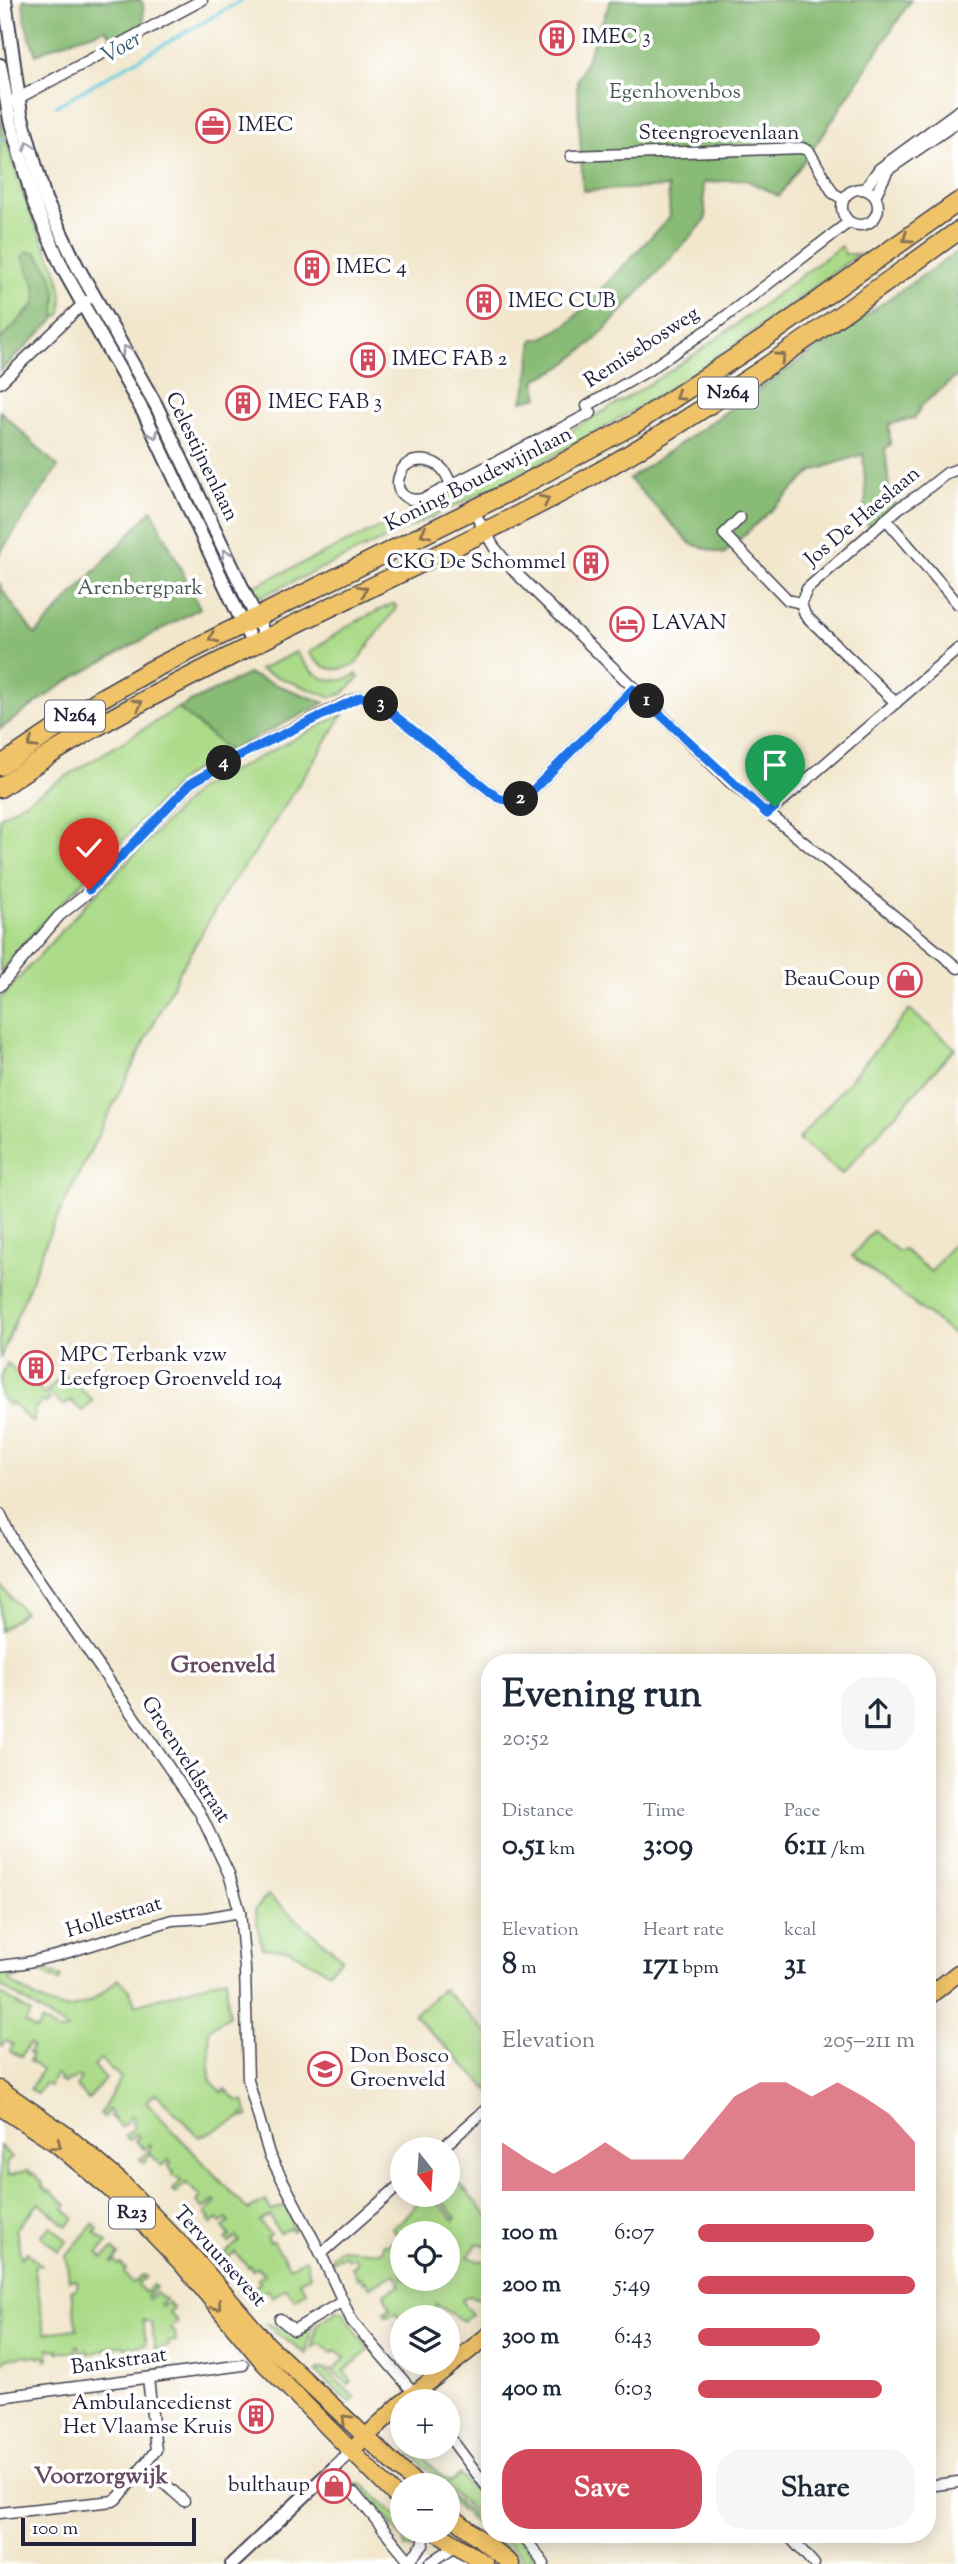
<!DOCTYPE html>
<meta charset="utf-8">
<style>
body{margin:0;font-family:"Sorts Mill Goudy",serif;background:#f6f6f7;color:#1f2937;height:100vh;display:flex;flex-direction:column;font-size:26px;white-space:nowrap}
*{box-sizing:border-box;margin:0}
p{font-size:23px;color:#747a83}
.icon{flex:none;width:38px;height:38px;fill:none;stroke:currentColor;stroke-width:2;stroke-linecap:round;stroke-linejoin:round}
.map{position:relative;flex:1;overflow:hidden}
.drawer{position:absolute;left:481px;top:1654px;width:455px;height:889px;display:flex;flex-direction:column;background:#fff;border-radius:28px;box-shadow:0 4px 18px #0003}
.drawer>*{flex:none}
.needle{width:46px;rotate:163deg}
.buttons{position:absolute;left:390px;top:2137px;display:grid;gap:14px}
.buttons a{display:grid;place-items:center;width:70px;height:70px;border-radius:50%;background:#fff;box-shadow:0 4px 18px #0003;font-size:35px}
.scale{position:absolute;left:21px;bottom:18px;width:175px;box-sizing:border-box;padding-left:7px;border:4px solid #22223b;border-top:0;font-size:19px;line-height:24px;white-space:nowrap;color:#22223b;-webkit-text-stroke:5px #fff;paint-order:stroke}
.pin{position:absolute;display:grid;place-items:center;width:60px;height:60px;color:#fff;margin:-72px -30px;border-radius:50% 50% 50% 0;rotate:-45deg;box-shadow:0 0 7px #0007}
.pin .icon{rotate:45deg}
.km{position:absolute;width:35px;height:35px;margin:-18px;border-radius:50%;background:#222;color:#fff;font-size:19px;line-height:35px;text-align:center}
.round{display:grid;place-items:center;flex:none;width:74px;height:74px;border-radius:28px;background:#f6f6f7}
.overview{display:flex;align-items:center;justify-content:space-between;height:119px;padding:0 21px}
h1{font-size:38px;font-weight:700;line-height:52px}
.stats{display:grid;grid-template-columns:repeat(3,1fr);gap:10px;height:119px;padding:7px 21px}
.stats div{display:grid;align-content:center}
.stats b{font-size:30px;font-weight:700}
.stats small{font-size:19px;font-weight:400}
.stats p{font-size:19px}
.chart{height:196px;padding:14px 21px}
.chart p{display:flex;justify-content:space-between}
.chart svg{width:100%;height:126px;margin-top:7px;fill:#d1495b;opacity:.7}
.action{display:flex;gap:14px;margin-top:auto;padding:14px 21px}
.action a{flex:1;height:80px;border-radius:28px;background:#d1495b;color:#fff;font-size:28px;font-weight:700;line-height:80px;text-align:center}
.action a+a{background:#f6f6f7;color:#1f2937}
ul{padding:0 21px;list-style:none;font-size:23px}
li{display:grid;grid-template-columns:112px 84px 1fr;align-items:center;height:52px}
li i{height:18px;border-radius:9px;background:#d1495b}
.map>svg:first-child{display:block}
.green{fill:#abdb88;stroke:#667e62;stroke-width:2;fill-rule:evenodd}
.forest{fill:#88bb74;stroke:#556e58;stroke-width:2}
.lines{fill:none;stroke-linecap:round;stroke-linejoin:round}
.stream{stroke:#5fc9da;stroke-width:3.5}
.minor-casing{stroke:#414051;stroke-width:13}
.tertiary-casing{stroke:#414051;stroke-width:16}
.primary-casing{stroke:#414051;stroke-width:19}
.trunk-casing{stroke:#414051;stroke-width:21}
.minor{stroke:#fff;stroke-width:10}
.tertiary{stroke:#fff;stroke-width:12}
.primary{stroke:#f0c369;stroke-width:16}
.trunk{stroke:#f0c369;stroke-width:18}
.oneway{stroke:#9c9ca7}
.oneway2{stroke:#897252}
.route-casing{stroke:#fff;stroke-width:14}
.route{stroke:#1a73e8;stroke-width:9}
.labels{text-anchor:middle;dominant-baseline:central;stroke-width:7;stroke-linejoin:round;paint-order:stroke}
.shield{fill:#fff;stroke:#646476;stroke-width:2}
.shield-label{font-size:19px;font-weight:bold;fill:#22223b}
.poi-label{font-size:21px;fill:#22223b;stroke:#fff;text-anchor:start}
.park-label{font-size:21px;fill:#4b5a52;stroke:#fff}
.street-label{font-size:21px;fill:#22223b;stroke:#fff}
.water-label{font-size:23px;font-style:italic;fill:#375c73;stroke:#fff}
.neighbourhood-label{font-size:23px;font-weight:bold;fill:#664962;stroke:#fff}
</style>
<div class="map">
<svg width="958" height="2564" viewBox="0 0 958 2564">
<rect width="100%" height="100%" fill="#fff"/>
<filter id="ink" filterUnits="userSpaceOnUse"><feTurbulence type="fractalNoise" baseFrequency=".0143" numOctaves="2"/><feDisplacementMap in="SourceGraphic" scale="14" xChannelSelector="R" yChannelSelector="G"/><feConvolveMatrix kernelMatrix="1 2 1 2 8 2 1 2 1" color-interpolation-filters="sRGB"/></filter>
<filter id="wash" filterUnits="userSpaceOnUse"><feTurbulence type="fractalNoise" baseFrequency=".00686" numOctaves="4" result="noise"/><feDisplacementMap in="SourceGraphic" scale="28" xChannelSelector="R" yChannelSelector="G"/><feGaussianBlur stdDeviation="1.57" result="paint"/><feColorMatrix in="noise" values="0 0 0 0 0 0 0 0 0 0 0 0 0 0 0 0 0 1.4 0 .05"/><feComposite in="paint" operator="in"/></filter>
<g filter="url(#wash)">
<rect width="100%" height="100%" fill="#f2e7cd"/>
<g class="green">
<path d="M 0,116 C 8,149 19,184 31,215 C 44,247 67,278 61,313 L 0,371 Z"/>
<path d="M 841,246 L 845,254 L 858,254 C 771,320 682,384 586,438 C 482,497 370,545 262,596 L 256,596 L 248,589 C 380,527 513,467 638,391 C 709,348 774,296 841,246 Z"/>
<path d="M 392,604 L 395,604 L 396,608 L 356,663 C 338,674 322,670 309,653 L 349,625 Z"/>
<path d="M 296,652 C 310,674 330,690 357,674 L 359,678 L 342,694 L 330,697 L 259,670 Z"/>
<path d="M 178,708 L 229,751 L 201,765 L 181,780 L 36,930 L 0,972 L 0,817 Z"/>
<path d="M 344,713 L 254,854 L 226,891 L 180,971 L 51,1230 L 0,1359 L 0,999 L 85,905 L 198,789 Z"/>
<path d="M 910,1010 L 955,1048 L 842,1174 L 798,1140 Z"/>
<path d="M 873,1231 L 899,1252 L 903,1249 L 931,1272 L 958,1237 L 958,1338 L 852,1256 Z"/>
<path d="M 7,1363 L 21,1376 L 24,1374 L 50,1399 L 46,1403 L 42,1401 L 33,1411 L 35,1413 L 33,1423 L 12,1403 L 9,1405 L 0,1397 L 0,1381 Z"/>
<path d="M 64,1374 L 93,1400 L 82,1411 L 70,1400 L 64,1406 L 47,1391 Z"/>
<path d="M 0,1585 L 24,1612 L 0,1631 Z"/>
<path d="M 268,1895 L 342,1958 L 328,1972 L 289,1950 L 262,1948 L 255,1910 Z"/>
<path d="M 47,1965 L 45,1969 L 61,1977 L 59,1982 L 42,1973 L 34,1973 L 8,1980 C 56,2013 73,2022 118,1979 L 130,1990 L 135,2005 L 226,1978 L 229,2017 L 209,2029 L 210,2080 L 222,2092 L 225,2089 L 237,2101 L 244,2100 L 248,2116 L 244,2118 L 243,2114 L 241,2118 L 199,2137 L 156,2093 L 146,2102 L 248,2210 L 266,2201 L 271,2211 L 283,2206 L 286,2207 L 293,2221 L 291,2223 L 294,2230 L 292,2231 L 290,2228 L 279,2233 L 270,2216 L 259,2221 L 270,2234 L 266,2237 L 269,2242 L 273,2241 L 290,2267 L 306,2259 L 310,2276 L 299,2281 L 306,2291 L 295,2299 L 286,2288 L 273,2297 L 267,2289 L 252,2300 L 247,2293 L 260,2283 L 258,2279 L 265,2274 L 257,2267 L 253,2270 L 250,2266 L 248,2267 L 235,2252 L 221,2263 L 218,2260 L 239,2241 L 236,2237 L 229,2243 L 226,2239 L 230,2236 L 223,2227 L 229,2223 L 227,2219 L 221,2223 L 218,2219 L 212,2224 L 209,2220 L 211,2218 L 206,2213 L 216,2202 L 214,2201 L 204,2209 L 197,2202 L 201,2196 L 186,2183 L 175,2193 L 172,2190 L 181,2181 L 172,2175 L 174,2173 L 168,2166 L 171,2163 L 168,2160 L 161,2166 L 151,2154 L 144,2163 L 140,2159 L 149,2152 L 148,2150 L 151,2146 L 149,2144 L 144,2149 L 135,2140 L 139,2137 L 137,2134 L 129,2140 L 125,2136 L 135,2127 L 131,2123 L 135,2120 L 132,2116 L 121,2127 L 110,2116 L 112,2113 L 108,2110 L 104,2117 L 100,2114 L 121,2078 L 101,2060 L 94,2066 L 106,2078 L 88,2100 L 76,2087 L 81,2079 L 77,2077 L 71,2081 L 68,2079 L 65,2084 L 59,2081 L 60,2078 L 56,2075 L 49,2086 L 45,2083 L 37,2094 L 30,2089 L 42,2070 L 29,2061 L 32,2055 L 29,2052 L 32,2047 L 29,2044 L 21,2056 L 10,2052 L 13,2044 L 5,2041 L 2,2046 L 0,2045 L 0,1993 L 31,2013 L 25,2023 L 36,2030 L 42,2021 L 60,2032 L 68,2029 L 0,1985 L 0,1972 Z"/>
<path d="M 443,1989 L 490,2036 L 490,2091 L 414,2015 Z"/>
<path d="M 0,2146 L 12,2158 L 6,2163 L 8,2176 L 28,2170 L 31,2174 L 33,2173 L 43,2183 L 42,2186 L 48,2192 L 50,2190 L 67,2205 L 64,2209 L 74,2218 L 67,2226 L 39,2203 L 16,2229 L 21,2258 L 27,2252 L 41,2265 L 34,2266 L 45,2333 L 77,2329 L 71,2291 L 76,2289 L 78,2282 L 75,2279 L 69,2280 L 66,2256 L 93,2224 L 98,2229 L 95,2232 L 107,2243 L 98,2253 L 104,2258 L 113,2249 L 119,2255 L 111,2264 L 115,2261 L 118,2265 L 121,2264 L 126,2270 L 124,2273 L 133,2283 L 143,2275 L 146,2277 L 137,2284 L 145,2293 L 153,2285 L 156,2288 L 147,2296 L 149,2299 L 156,2293 L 165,2299 L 160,2305 L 162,2307 L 168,2302 L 173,2308 L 169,2312 L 178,2322 L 170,2329 L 175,2332 L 176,2341 L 168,2342 L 169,2346 L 162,2347 L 162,2349 L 155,2350 L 151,2323 L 143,2320 L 146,2344 L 125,2348 L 124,2345 L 105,2348 L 105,2350 L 88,2354 L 87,2349 L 80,2353 L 79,2345 L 76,2346 L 76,2352 L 58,2352 L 58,2349 L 52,2350 L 51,2348 L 48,2349 L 49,2359 L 46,2360 L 45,2356 L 38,2358 L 37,2356 L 29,2357 L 28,2355 L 6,2358 L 6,2361 L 0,2362 Z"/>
<path d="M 459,2183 L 490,2219 L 490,2247 L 478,2243 L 468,2257 L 490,2263 L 490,2293 L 484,2293 L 489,2300 L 486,2304 L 482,2299 L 469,2296 L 462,2300 L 472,2314 L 463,2321 L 436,2304 L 436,2317 L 402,2317 L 401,2334 L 395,2325 L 400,2322 L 397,2313 L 386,2316 L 384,2312 L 390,2309 L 384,2294 L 401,2285 L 395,2274 L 369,2287 L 366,2281 L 363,2282 L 361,2277 L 358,2279 L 352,2267 L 358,2263 L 354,2257 L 348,2260 L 345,2255 L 332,2262 L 332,2256 L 340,2249 L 382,2252 L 383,2244 L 389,2244 L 398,2236 L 392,2228 L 404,2219 L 422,2198 L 425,2200 L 431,2195 L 454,2220 L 456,2218 L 440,2199 ZM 402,2233 L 448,2233 L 448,2278 L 402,2278 Z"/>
<path d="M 51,2226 L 67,2241 L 58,2251 L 41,2236 Z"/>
<path d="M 338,2311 L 343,2311 L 369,2350 L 344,2371 L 351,2380 L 349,2384 L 330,2370 L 335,2370 L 345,2357 L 335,2350 L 332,2353 L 319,2343 L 311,2349 L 318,2323 Z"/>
<path d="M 265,2323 C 286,2330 293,2337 312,2324 L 306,2354 L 273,2331 Z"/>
<path d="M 319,2369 L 324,2369 L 353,2396 L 355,2398 L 350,2403 L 316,2372 Z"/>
<path d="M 408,2447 L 414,2447 L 441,2476 L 450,2482 L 459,2474 L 477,2496 L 484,2493 L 480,2497 L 486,2503 L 490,2500 L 490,2526 L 448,2488 L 448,2485 L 445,2485 L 410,2453 Z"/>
<path d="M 358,2483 L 365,2486 L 402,2521 L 402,2530 L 412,2531 L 421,2538 L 420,2542 L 414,2549 L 405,2547 L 404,2539 L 365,2491 L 356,2491 L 350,2484 Z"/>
<path d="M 448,2493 L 524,2564 L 519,2564 L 448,2498 Z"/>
<path d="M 499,2534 L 516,2534 L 539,2564 L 530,2564 Z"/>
</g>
<g class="forest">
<path d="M 23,0 L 140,0 L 143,3 L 144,22 L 115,40 L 105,29 C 81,38 58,42 36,55 L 25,22 Z"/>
<path d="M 611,0 L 911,0 L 824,133 L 779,196 L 744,179 L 703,183 L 706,220 L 595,340 L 562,367 L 535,380 L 539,397 L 522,401 L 527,384 L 533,339 L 541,339 L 568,324 L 670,217 L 668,187 L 583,191 L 577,82 Z"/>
<path d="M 958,251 L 958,375 L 922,405 L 915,418 L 889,424 L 890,445 L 885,448 L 890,495 L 899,508 L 874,529 L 861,519 L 866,497 L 863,454 L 813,471 L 724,554 L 691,544 L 629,479 Z"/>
<path d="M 28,252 L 35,252 C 47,264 58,284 56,301 C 55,308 54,311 56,318 L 0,371 L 0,340 L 35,304 C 39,280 28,276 23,256 Z"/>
<path d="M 0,411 L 58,467 L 0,553 Z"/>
<path d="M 152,510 L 200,608 L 63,684 L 0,729 L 0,582 L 1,588 L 35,635 Z"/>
<path d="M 248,674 L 325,703 L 229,751 L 178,708 Z"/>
</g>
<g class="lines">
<g class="stream">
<path d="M 56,106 L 242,0"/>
<path d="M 0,140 L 2,139"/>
</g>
</g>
</g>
<g filter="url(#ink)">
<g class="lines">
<g class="minor-casing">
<g id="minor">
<path d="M 13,101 L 202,0"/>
<path d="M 571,156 L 802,148 L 809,151 L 833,193 L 843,199"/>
<circle cx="860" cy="207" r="18"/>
<path d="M 865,189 L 879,169 L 958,111"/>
<path d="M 875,196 L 888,170 L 958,122"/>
<path d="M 0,383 L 86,301"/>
<path d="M 451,485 C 448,478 446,471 439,466 C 428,458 407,458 401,472 C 391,492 407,504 426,498 L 591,413 L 587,406 L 649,370 L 713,326 L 849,222"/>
<path d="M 473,510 L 494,547 L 514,571 L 730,782 L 958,968"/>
<path d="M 740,518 L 724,534 L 788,600 L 801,603"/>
<path d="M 886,519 L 958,604"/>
<path d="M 801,603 L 807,589 L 899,508 L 919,495 L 947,473 L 958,469"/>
<path d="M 801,603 L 805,615 L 896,703"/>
<path d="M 767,814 L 958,649"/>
<path d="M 0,986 L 59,916 L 84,896 L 191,783 L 236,757 L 347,702 L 360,697 L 374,699 L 498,798 L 513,802 L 533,790 L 633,689"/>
<path d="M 0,1514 L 15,1545 L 199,1811 L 229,1874 L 240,1912 L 245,1969 L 248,2080 L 269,2154 L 321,2254 L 352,2321 L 421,2401"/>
<path d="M 0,1966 L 24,1963 L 59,1955 L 172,1920 L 205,1918 L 240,1912"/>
<path d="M 441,2149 L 490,2106"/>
<path d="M 321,2254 L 402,2183"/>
<path d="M 280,2319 L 294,2330 L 343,2301"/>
<path d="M 0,2397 L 243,2365"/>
<path d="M 448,2435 L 490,2491"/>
<path d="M 145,2466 L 184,2501"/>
<path d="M 928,2486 L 958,2482"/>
<path d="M 354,2493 L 412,2564"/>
<path d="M 0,2513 L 113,2501 L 119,2497 L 156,2450 L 148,2378"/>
<path d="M 522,2534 L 544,2564"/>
<path d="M 787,2534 L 814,2564"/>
<path d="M 406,2564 L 423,2545 L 426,2530"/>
<path d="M 429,2564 L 455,2546"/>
</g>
</g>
<g class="tertiary-casing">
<g id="tertiary">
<path d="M 5,0 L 21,114 L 45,199 L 77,266 L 156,405 L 266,638"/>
<path d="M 0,65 L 10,120 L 34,203 L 62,267 L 145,415 L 253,645"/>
<path d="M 232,2564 L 352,2451"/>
</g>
</g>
<g class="primary-casing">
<g id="primary">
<path d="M 928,1997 L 958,1973"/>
<path d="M 0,2089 L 65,2134 L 120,2181 L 193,2257 L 268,2345 L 417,2485"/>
<path d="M 0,2107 L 55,2143 L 112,2191 L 182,2264 L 263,2362 L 402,2502"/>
<path d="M 405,2401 L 490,2334"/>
<path d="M 358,2444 L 402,2403"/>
<path d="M 448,2513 L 511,2564"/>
<path d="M 434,2530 L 485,2564"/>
</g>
</g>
<g class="trunk-casing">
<g id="trunk">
<path d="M 0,766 L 100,699 L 153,669 L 513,490 L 633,425 L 774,332 L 958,202"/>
<path d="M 0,788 C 72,737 149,697 227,658 C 342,600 459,547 572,487 C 708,413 832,321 958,231"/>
</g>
</g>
<use href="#minor" class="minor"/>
<use href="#tertiary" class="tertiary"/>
<use href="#primary" class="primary"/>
<use href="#trunk" class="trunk"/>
</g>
<defs><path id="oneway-chevron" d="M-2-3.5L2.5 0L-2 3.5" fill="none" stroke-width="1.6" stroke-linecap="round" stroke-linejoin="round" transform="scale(1.75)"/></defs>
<g class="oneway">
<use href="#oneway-chevron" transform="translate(29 146) rotate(-106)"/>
<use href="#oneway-chevron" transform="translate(126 350) rotate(-120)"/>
<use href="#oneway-chevron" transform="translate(154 434) rotate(64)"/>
<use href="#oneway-chevron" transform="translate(226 554) rotate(-115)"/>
</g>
<g class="oneway2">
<use href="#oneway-chevron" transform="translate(907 238) rotate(145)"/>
<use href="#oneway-chevron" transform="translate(781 357) rotate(-35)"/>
<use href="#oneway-chevron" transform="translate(679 396) rotate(147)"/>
<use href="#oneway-chevron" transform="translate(545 500) rotate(-27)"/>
<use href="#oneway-chevron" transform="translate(425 533) rotate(155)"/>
<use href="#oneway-chevron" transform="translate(363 590) rotate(-26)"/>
<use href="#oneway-chevron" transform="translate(213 638) rotate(153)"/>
<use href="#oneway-chevron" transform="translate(138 704) rotate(-28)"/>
<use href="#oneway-chevron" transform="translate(32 744) rotate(147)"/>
<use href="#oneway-chevron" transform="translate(57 2145) rotate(38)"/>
<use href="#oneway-chevron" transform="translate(217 2306) rotate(50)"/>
<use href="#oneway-chevron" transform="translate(346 2419) rotate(-136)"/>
</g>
</g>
<g class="lines" filter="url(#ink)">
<g class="route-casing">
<path id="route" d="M 89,890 L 191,783 L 236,757 L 360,697 L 374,699 L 498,798 L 513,802 L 533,790 L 633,689 L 767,814 L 775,807"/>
</g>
<use href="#route" class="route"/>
</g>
<defs>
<g id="building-ring" transform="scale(1.75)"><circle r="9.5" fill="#fff" stroke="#d1495b" stroke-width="1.5"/><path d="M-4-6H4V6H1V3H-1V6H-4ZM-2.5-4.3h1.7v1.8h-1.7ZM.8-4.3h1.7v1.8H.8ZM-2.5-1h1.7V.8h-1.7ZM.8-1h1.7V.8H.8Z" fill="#d1495b"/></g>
<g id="office-ring" transform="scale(1.75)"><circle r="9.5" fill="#fff" stroke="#d1495b" stroke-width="1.5"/><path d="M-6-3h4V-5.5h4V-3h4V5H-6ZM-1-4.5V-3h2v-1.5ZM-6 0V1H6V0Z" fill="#d1495b"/></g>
<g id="hotel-ring" transform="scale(1.75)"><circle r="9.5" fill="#fff" stroke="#d1495b" stroke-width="1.5"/><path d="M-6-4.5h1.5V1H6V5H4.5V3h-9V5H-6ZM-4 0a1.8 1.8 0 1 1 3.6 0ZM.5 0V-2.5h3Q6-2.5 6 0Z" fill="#d1495b"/></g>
<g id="shop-ring" transform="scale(1.75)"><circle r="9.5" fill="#fff" stroke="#d1495b" stroke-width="1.5"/><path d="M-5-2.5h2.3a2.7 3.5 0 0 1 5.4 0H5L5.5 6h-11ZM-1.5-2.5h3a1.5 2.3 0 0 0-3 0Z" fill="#d1495b"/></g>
<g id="school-ring" transform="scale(1.75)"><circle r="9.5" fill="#fff" stroke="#d1495b" stroke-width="1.5"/><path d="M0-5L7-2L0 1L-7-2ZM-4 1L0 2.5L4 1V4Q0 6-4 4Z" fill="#d1495b"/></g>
</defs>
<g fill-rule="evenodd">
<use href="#building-ring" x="557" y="38"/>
<use href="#office-ring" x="213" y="126"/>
<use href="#building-ring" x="312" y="268"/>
<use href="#building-ring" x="484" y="302"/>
<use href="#building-ring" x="368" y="360"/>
<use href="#building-ring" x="243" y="403"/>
<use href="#building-ring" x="591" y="563"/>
<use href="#hotel-ring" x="627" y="624"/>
<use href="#shop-ring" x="905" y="980"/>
<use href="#building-ring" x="36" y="1368"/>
<use href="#school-ring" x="325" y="2069"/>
<use href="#building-ring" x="256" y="2416"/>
<use href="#shop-ring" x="334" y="2486"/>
</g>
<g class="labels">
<g class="shield">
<rect x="698" y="377.5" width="60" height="31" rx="5"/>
<rect x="45" y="700.5" width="60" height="31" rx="5"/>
<rect x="109" y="2197.5" width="46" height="31" rx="5"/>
</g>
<g class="shield-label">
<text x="728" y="393">N264</text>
<text x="75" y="716">N264</text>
<text x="132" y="2213">R23</text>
</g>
<g class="poi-label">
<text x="582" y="38">IMEC 3</text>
<text x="238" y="126">IMEC</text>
<text x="336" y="268">IMEC 4</text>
<text x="508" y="302">IMEC CUB</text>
<text x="392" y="360">IMEC FAB 2</text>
<text x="268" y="403">IMEC FAB 3</text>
<text x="566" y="563" text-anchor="end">CKG De Schommel</text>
<text x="652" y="624">LAVAN</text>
<text x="880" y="980" text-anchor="end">BeauCoup</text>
<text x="60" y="1356">MPC Terbank vzw<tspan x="60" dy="24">Leefgroep Groenveld 104</tspan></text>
<text x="350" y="2057">Don Bosco<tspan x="350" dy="24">Groenveld</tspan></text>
<text x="232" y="2404" text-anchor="end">Ambulancedienst<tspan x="232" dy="24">Het Vlaamse Kruis</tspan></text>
<text x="310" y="2486" text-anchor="end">bulthaup</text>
</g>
<g class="park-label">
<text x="675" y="93">Egenhovenbos</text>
<text x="140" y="589">Arenbergpark</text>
</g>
<g class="street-label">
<text x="719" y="134">Steengroevenlaan</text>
<text transform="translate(642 348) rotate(-33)">Remisebosweg</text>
<text transform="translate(201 457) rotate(64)">Celestijnenlaan</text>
<text transform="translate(479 480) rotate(-27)">Koning Boudewijnlaan</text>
<text transform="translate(863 517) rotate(-40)">Jos De Haeslaan</text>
<text transform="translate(185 1760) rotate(57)">Groenveldstraat</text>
<text transform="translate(114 1918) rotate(-17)">Hollestraat</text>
<text transform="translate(219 2257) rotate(48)">Tervuursevest</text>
<text transform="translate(119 2362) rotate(-8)">Bankstraat</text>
</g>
<g class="water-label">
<text transform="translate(122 48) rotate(-30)">Voer</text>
</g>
<g class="neighbourhood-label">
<text x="223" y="1666">Groenveld</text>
<text x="101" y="2477">Voorzorgwijk</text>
</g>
</g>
</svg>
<div class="buttons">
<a><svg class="needle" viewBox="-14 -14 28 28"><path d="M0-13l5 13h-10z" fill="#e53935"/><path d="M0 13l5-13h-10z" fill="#747a83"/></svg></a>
<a><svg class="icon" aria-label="locate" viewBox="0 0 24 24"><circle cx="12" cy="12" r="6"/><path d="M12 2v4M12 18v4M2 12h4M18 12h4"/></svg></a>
<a><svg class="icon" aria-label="layers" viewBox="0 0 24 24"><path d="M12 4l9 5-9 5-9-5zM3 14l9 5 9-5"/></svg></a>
<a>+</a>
<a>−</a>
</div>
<div class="scale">100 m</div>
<div class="pin" style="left:775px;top:807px;background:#1e9e55"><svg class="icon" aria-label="arrive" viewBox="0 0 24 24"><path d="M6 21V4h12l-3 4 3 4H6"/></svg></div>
<div class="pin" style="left:89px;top:890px;background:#d93025"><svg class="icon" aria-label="check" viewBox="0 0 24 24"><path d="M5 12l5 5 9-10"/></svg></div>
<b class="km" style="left:647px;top:701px">1</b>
<b class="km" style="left:521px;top:799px">2</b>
<b class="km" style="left:381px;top:704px">3</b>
<b class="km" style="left:224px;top:763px">4</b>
<section class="drawer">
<div class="overview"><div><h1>Evening run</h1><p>20:52</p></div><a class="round"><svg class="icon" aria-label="share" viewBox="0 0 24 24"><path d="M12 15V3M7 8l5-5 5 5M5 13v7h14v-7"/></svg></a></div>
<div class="stats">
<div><p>Distance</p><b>0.51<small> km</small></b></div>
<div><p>Time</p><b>3:09</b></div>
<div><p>Pace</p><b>6:11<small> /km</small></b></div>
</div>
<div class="stats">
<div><p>Elevation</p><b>8<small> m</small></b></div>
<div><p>Heart rate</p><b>171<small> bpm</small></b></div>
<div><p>kcal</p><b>31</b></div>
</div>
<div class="chart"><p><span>Elevation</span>205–211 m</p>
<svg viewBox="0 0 160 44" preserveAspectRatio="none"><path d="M0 44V27L10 33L20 38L30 33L40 27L50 33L60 33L70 33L80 22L90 11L100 6L110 6L120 11L130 6L140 11L150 17L160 27V44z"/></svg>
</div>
<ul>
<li><b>100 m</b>6:07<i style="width:81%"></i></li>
<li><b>200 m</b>5:49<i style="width:100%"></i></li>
<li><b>300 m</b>6:43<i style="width:56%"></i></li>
<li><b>400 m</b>6:03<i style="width:85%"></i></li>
</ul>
<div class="action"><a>Save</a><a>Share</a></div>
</section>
</div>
